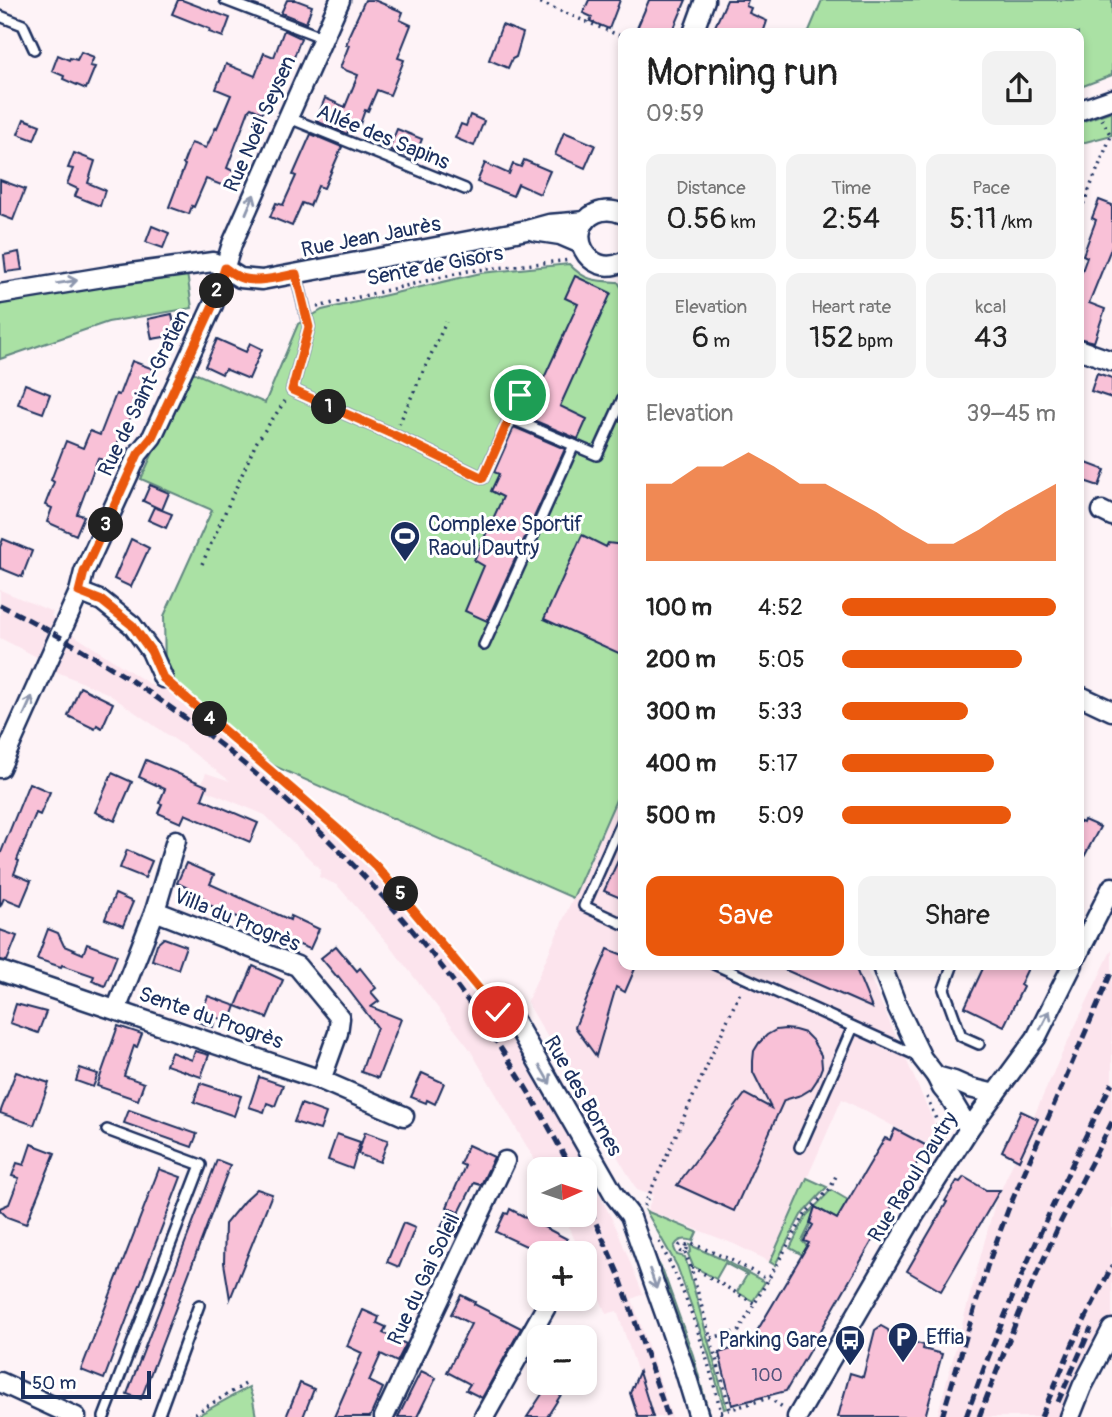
<!DOCTYPE html>
<meta charset="utf-8">
<style>
body{margin:0;font-family:Pangolin,sans-serif;background:#f2f2f2;color:#222;height:100vh;display:flex;flex-direction:column;font-size:26px;white-space:nowrap}
*{box-sizing:border-box;margin:0}
p{font-size:23px;color:#767676}
.icon{flex:none;width:38px;height:38px;fill:none;stroke:currentColor;stroke-width:2;stroke-linecap:round;stroke-linejoin:round}
.map{position:relative;flex:1;overflow:hidden}
.details{position:absolute;left:618px;top:28px;width:466px;height:942px;display:flex;flex-direction:column;background:#fff;border-radius:14px;box-shadow:0 4px 10px #0003}
.details>*{flex:none}
.needle{width:46px;rotate:87deg}
.controls{position:absolute;left:527px;top:1157px;display:grid;gap:14px}
.controls a{display:grid;place-items:center;width:70px;height:70px;border-radius:14px;background:#fff;box-shadow:0 4px 10px #0003;font-size:35px}
.scale{position:absolute;left:21px;bottom:18px;width:130px;box-sizing:border-box;padding-left:7px;border:4px solid #1b2f5e;border-top:0;font-size:19px;line-height:24px;white-space:nowrap;color:#1b2f5e;-webkit-text-stroke:5px #fff;paint-order:stroke}
.pin{position:absolute;display:grid;place-items:center;width:60px;height:60px;color:#fff;margin:-30px;border:4px solid #fff;border-radius:50%;box-shadow:0 2px 7px #0007}
.km{position:absolute;width:35px;height:35px;margin:-18px;border-radius:50%;background:#222;color:#fff;font-size:19px;line-height:35px;text-align:center}
.round{display:grid;place-items:center;flex:none;width:74px;height:74px;border-radius:14px;background:#f2f2f2}
.head{display:flex;align-items:center;justify-content:space-between;height:119px;padding:0 28px}
h1{font-size:38px;font-weight:600;line-height:52px}
.figures{display:grid;grid-template-columns:repeat(3,1fr);gap:10px;height:119px;padding:7px 28px}
.figures div{display:grid;align-content:center;border-radius:14px;background:#f2f2f2;text-align:center}
.figures b{font-size:30px;font-weight:600}
.figures small{font-size:19px;font-weight:400}
.figures p{font-size:19px}
.chart{height:196px;padding:14px 28px}
.chart p{display:flex;justify-content:space-between}
.chart svg{width:100%;height:126px;margin-top:7px;fill:#ea580c;opacity:.7}
.action{display:flex;gap:14px;margin-top:auto;padding:14px 28px}
.action a{flex:1;height:80px;border-radius:14px;background:#ea580c;color:#fff;font-size:28px;font-weight:600;line-height:80px;text-align:center}
.action a+a{background:#f2f2f2;color:#222}
ul{padding:0 28px;list-style:none;font-size:23px}
li{display:grid;grid-template-columns:112px 84px 1fr;align-items:center;height:52px}
li i{height:18px;border-radius:9px;background:#ea580c}
.map>svg:first-child{display:block}
.built{fill:#fce4ed}
.green{fill:#aae1a4;stroke:#628881;stroke-width:2}
.building{fill:#f9c1d7;stroke:#1b2f5e;stroke-width:2}
.lines{fill:none;stroke-linecap:round;stroke-linejoin:round}
.service-casing{stroke:#1b2f5e;stroke-width:14}
.minor-casing{stroke:#1b2f5e;stroke-width:23}
.path{stroke:#1b2f5e;stroke-width:3.5;stroke-dasharray:2 5;stroke-linecap:butt}
.service{stroke:#fff;stroke-width:9}
.minor{stroke:#fff;stroke-width:18}
.rail{stroke:#1b2f5e;stroke-width:5;stroke-dasharray:10 5;stroke-linecap:butt}
.oneway{stroke:#8d97ae}
.route-casing{stroke:#fff;stroke-width:14}
.route{stroke:#ea580c;stroke-width:9}
.labels{text-anchor:middle;dominant-baseline:central;stroke-width:6;stroke-linejoin:round;paint-order:stroke}
.number-label{font-size:18px;fill:#52547c}
.street-label{font-size:21px;fill:#1b2f5e;stroke:#fff}
.poi-label{font-size:21px;fill:#1b2f5e;stroke:#fff;text-anchor:start}
</style>
<div class="map">
<svg width="1112" height="1417" viewBox="0 0 1112 1417">
<rect width="100%" height="100%" fill="#fef3f7"/>
<filter id="ink" filterUnits="userSpaceOnUse"><feTurbulence type="fractalNoise" baseFrequency=".0143" numOctaves="2"/><feDisplacementMap in="SourceGraphic" scale="14" xChannelSelector="R" yChannelSelector="G"/><feConvolveMatrix kernelMatrix="1 2 1 2 8 2 1 2 1" color-interpolation-filters="sRGB"/></filter>
<g filter="url(#ink)">
<g class="built">
<path d="M 0,590 L 53,612 L 51,616 L 55,618 L 52,624 L 69,632 L 159,690 L 166,686 L 177,698 L 367,863 L 512,1037 L 559,1116 L 616,1227 L 643,1294 L 632,1299 L 672,1417 L 653,1417 L 617,1311 L 606,1314 L 585,1262 L 584,1253 L 581,1253 L 563,1215 L 584,1214 L 584,1169 L 540,1169 L 469,1048 L 390,946 L 337,885 L 319,877 L 321,870 L 265,815 L 200,788 L 206,773 L 230,781 L 184,746 L 107,693 L 55,671 L 60,658 L 41,648 L 37,657 L 0,638 Z"/>
<path d="M 623,784 L 623,964 L 864,964 L 940,1136 L 940,1151 L 842,1099 L 770,1262 L 734,1244 L 647,1210 L 653,1196 L 637,1190 L 527,1002 Z"/>
<path d="M 1112,949 L 1112,1321 L 1071,1390 L 1061,1417 L 937,1417 L 995,1203 L 1059,1060 Z"/>
</g>
<g class="green">
<path d="M 822,0 L 1112,0 L 1112,75 L 1078,88 L 1078,33 L 808,33 Z"/>
<path d="M 1112,111 L 1112,135 L 1078,144 L 1078,123 Z"/>
<path d="M 569,264 C 585,281 595,281 618,282 L 623,290 L 623,784 L 573,898 L 274,766 L 218,723 L 181,691 L 165,672 L 164,616 L 212,510 L 141,479 L 190,371 L 265,403 L 298,324 L 322,310 L 481,273 Z"/>
<path d="M 187,273 L 192,308 L 108,322 L 0,359 L 0,301 Z"/>
<path d="M 807,1178 L 827,1187 L 801,1215 L 775,1265 L 770,1262 Z"/>
<path d="M 831,1190 L 848,1200 L 837,1219 L 815,1207 L 809,1227 L 802,1241 L 814,1253 L 812,1260 L 790,1248 L 806,1216 Z"/>
<path d="M 646,1211 L 697,1232 L 693,1241 C 685,1238 677,1239 674,1248 L 677,1255 L 685,1257 L 727,1408 L 724,1409 L 708,1352 L 677,1266 Z"/>
<path d="M 644,1239 L 663,1271 L 693,1355 L 709,1414 L 706,1414 Z"/>
<path d="M 690,1245 L 726,1261 L 765,1282 L 753,1301 L 737,1292 L 747,1275 L 725,1263 L 716,1279 L 693,1266 L 688,1254 L 691,1251 Z"/>
<path d="M 249,1387 L 253,1400 L 256,1417 L 195,1417 Z"/>
</g>
<g class="building">
<path d="M 178,0 L 182,0 L 230,18 L 223,37 L 209,32 L 210,29 L 172,14 Z"/>
<path d="M 287,0 L 296,0 L 312,6 L 306,23 L 281,13 Z"/>
<path d="M 365,0 L 374,0 L 403,12 L 400,20 L 411,25 L 398,58 L 404,60 L 390,95 L 377,90 L 368,111 L 365,110 L 360,124 L 355,122 L 354,125 L 351,124 L 347,134 L 316,121 L 325,98 L 345,107 L 358,75 L 340,68 L 349,45 L 346,44 L 349,38 L 348,37 Z"/>
<path d="M 589,0 L 620,0 L 609,29 L 590,21 L 592,17 L 583,13 Z"/>
<path d="M 649,0 L 686,0 L 672,33 L 635,33 Z"/>
<path d="M 727,0 L 748,0 L 746,6 L 751,8 L 749,13 L 767,21 L 763,33 L 712,33 Z"/>
<path d="M 502,25 L 523,33 L 516,57 L 512,59 L 508,68 L 489,60 Z"/>
<path d="M 284,30 L 301,38 L 293,60 L 290,59 L 283,75 L 278,73 L 262,113 L 251,108 L 249,110 L 227,168 L 235,172 L 229,188 L 206,179 L 194,207 L 192,206 L 189,214 L 169,207 L 185,165 L 183,164 L 191,143 L 206,148 L 216,127 L 217,128 L 231,95 L 216,89 L 226,64 L 255,76 L 264,53 L 274,57 Z"/>
<path d="M 81,52 L 94,57 L 90,66 L 95,67 L 86,89 L 63,79 L 64,76 L 52,71 L 58,55 L 69,60 L 70,58 L 77,60 Z"/>
<path d="M 470,115 L 484,121 L 474,146 L 455,138 L 461,124 L 466,126 Z"/>
<path d="M 24,119 L 40,125 L 34,140 L 18,134 Z"/>
<path d="M 397,129 L 422,139 L 414,159 L 389,149 Z"/>
<path d="M 564,132 L 595,145 L 585,168 L 555,155 Z"/>
<path d="M 311,134 L 342,147 L 324,188 L 318,186 L 310,206 L 302,203 L 292,226 L 270,217 L 276,203 L 283,205 L 296,176 L 293,175 Z"/>
<path d="M 74,153 L 95,161 L 88,183 L 105,190 L 100,206 L 75,196 L 78,189 L 67,184 L 73,169 L 68,168 Z"/>
<path d="M 524,160 L 550,171 L 540,194 L 518,184 L 513,196 L 477,182 L 485,163 L 509,174 L 513,164 L 521,167 Z"/>
<path d="M 0,180 L 25,189 L 13,220 L 0,215 Z"/>
<path d="M 1099,200 L 1112,205 L 1112,246 L 1089,303 L 1105,309 L 1094,342 L 1078,338 L 1078,282 L 1086,260 L 1087,257 L 1083,255 L 1096,220 L 1092,218 Z"/>
<path d="M 152,226 L 169,233 L 163,248 L 146,242 Z"/>
<path d="M 19,252 L 22,270 L 6,272 L 4,255 Z"/>
<path d="M 575,276 L 611,293 L 560,406 L 587,419 L 578,439 L 526,417 L 578,304 L 565,298 Z"/>
<path d="M 172,314 L 176,335 L 152,339 L 148,319 Z"/>
<path d="M 217,339 L 246,352 L 250,343 L 262,349 L 249,379 L 225,369 L 222,374 L 205,366 Z"/>
<path d="M 132,361 L 156,370 L 151,382 L 145,380 L 128,423 L 126,422 L 110,463 L 98,458 L 77,514 L 84,516 L 76,535 L 47,522 L 52,508 L 45,505 L 54,482 L 51,480 L 66,441 L 83,448 L 90,431 L 100,435 L 116,394 L 119,395 Z"/>
<path d="M 1097,373 L 1112,378 L 1112,398 L 1091,391 Z"/>
<path d="M 25,384 L 50,394 L 43,413 L 18,404 Z"/>
<path d="M 514,427 L 565,449 L 487,621 L 465,611 L 484,566 L 474,560 L 503,497 L 491,491 L 499,474 L 494,472 Z"/>
<path d="M 1081,461 L 1105,470 L 1099,486 L 1078,479 L 1078,472 Z"/>
<path d="M 150,485 L 169,493 L 162,510 L 143,501 Z"/>
<path d="M 154,507 L 172,514 L 166,528 L 148,520 Z"/>
<path d="M 582,535 L 606,547 L 608,543 L 623,545 L 623,655 L 544,619 Z"/>
<path d="M 3,539 L 32,551 L 22,577 L 0,568 L 0,547 Z"/>
<path d="M 131,539 L 149,548 L 131,587 L 114,579 Z"/>
<path d="M 80,687 L 113,703 L 102,728 L 97,725 L 95,729 L 68,716 Z"/>
<path d="M 146,760 L 207,786 L 202,799 L 258,823 L 250,842 L 185,814 L 181,823 L 158,813 L 162,804 L 159,803 L 165,789 L 139,777 Z"/>
<path d="M 112,773 L 132,782 L 115,821 L 95,812 Z"/>
<path d="M 29,783 L 50,792 L 40,815 L 36,813 L 17,860 L 19,861 L 14,874 L 31,881 L 21,905 L 4,898 L 0,907 L 0,855 Z"/>
<path d="M 1084,820 L 1100,827 L 1078,868 L 1078,821 L 1083,823 Z"/>
<path d="M 127,850 L 152,861 L 145,878 L 120,868 Z"/>
<path d="M 623,850 L 623,899 L 604,891 Z"/>
<path d="M 186,863 L 214,875 L 210,884 L 290,920 L 291,916 L 319,929 L 310,949 L 276,936 L 275,939 L 244,926 L 247,921 L 202,902 L 204,898 L 187,890 L 188,888 L 177,883 Z"/>
<path d="M 115,894 L 133,902 L 123,926 L 105,919 Z"/>
<path d="M 48,929 L 58,933 L 64,946 L 83,954 L 87,944 L 117,955 L 105,986 L 92,981 L 94,976 L 62,965 L 61,967 L 37,959 Z"/>
<path d="M 0,930 L 17,936 L 7,961 L 0,960 Z"/>
<path d="M 164,938 L 186,946 L 178,969 L 152,960 L 157,944 Z"/>
<path d="M 336,946 L 357,971 L 360,968 L 376,988 L 371,992 L 379,1001 L 371,1007 L 401,1019 L 378,1078 L 361,1072 L 377,1027 L 338,976 L 337,977 L 321,958 Z"/>
<path d="M 608,949 L 623,955 L 623,964 L 637,964 L 625,992 L 616,987 L 596,1056 L 575,1027 Z"/>
<path d="M 772,964 L 854,964 L 872,1008 Z"/>
<path d="M 985,964 L 1030,964 L 1020,985 L 1023,987 L 1004,1026 L 965,1007 Z"/>
<path d="M 253,966 L 283,980 L 267,1018 L 236,1006 Z"/>
<path d="M 208,996 L 236,1006 L 230,1022 L 215,1017 L 213,1027 L 198,1022 Z"/>
<path d="M 16,1004 L 46,1012 L 38,1033 L 10,1023 Z"/>
<path d="M 118,1026 L 142,1034 L 137,1047 L 134,1046 L 124,1076 L 144,1083 L 138,1100 L 97,1086 Z"/>
<path d="M 785,1029 L 795,1030 L 805,1033 L 812,1040 L 821,1055 L 822,1067 L 817,1080 L 811,1089 L 801,1095 L 784,1100 L 734,1211 L 677,1185 L 745,1094 L 771,1108 L 753,1072 L 753,1061 L 754,1051 L 759,1043 L 767,1035 L 776,1030 Z"/>
<path d="M 195,1051 L 209,1055 L 201,1077 L 166,1065 L 171,1052 L 192,1060 Z"/>
<path d="M 80,1068 L 98,1074 L 93,1087 L 76,1081 Z"/>
<path d="M 16,1072 L 49,1083 L 34,1125 L 0,1113 Z"/>
<path d="M 422,1073 L 444,1083 L 435,1104 L 427,1100 L 426,1103 L 411,1097 Z"/>
<path d="M 259,1077 L 283,1085 L 275,1106 L 267,1103 L 264,1112 L 249,1107 Z"/>
<path d="M 200,1083 L 241,1096 L 234,1116 L 194,1102 Z"/>
<path d="M 301,1104 L 326,1113 L 320,1130 L 294,1122 Z"/>
<path d="M 129,1110 L 197,1134 L 192,1147 L 124,1123 Z"/>
<path d="M 1021,1111 L 1038,1119 L 1019,1160 L 1002,1151 Z"/>
<path d="M 895,1129 L 927,1146 L 786,1391 L 732,1405 L 719,1353 L 750,1343 L 809,1243 L 804,1241 L 813,1225 L 810,1223 L 815,1207 L 837,1219 L 885,1138 L 890,1140 Z"/>
<path d="M 365,1132 L 388,1140 L 380,1162 L 358,1154 Z"/>
<path d="M 337,1134 L 360,1142 L 352,1169 L 328,1160 Z"/>
<path d="M 31,1144 L 55,1153 L 26,1224 L 7,1217 L 0,1210 L 0,1208 L 9,1204 L 19,1178 L 12,1176 L 17,1163 L 24,1165 Z"/>
<path d="M 468,1145 L 494,1157 L 481,1185 L 474,1183 L 459,1213 L 447,1207 L 465,1166 L 460,1164 Z"/>
<path d="M 217,1160 L 230,1165 L 141,1399 L 127,1394 Z"/>
<path d="M 159,1169 L 181,1177 L 104,1379 L 81,1370 Z"/>
<path d="M 964,1177 L 986,1190 L 1000,1190 L 941,1291 L 907,1271 L 947,1202 L 945,1201 L 957,1181 L 960,1182 Z"/>
<path d="M 257,1189 L 272,1194 L 230,1299 L 224,1263 L 225,1224 L 244,1201 Z"/>
<path d="M 510,1209 L 567,1239 L 560,1253 L 541,1253 L 496,1232 L 505,1213 L 508,1214 Z"/>
<path d="M 449,1210 L 465,1218 L 456,1237 L 440,1230 Z"/>
<path d="M 403,1223 L 415,1228 L 399,1267 L 387,1262 Z"/>
<path d="M 461,1295 L 475,1302 L 474,1304 L 521,1328 L 482,1398 L 466,1390 L 470,1384 L 447,1372 L 471,1324 L 451,1314 Z"/>
<path d="M 363,1310 L 379,1317 L 377,1323 L 386,1327 L 383,1333 L 406,1344 L 397,1362 L 381,1354 L 369,1381 L 383,1388 L 370,1417 L 334,1417 L 362,1353 L 347,1346 Z"/>
<path d="M 881,1326 L 888,1330 L 890,1336 L 924,1345 L 923,1349 L 942,1354 L 925,1417 L 838,1417 L 850,1373 L 863,1377 L 875,1330 Z"/>
<path d="M 421,1371 L 436,1378 L 417,1417 L 398,1417 Z"/>
<path d="M 639,1372 L 653,1417 L 638,1417 L 630,1393 Z"/>
<path d="M 550,1382 L 569,1382 L 547,1417 L 527,1417 Z"/>
<path d="M 300,1383 L 314,1389 L 303,1417 L 286,1417 Z"/>
</g>
<g class="lines">
<g class="service-casing">
<g id="service">
<path d="M 225,0 L 324,38"/>
<path d="M 0,16 L 23,25 L 34,49"/>
<path d="M 287,117 L 465,189"/>
<path d="M 296,274 L 309,327 L 292,390 L 394,435 L 483,478 L 520,395"/>
<path d="M 510,418 L 597,455 L 623,398"/>
<path d="M 484,645 L 574,445"/>
<path d="M 623,818 L 584,906 L 623,924"/>
<path d="M 714,964 L 918,1056"/>
<path d="M 953,964 L 944,989 L 961,1036 L 979,1044"/>
<path d="M 800,1147 L 853,1027"/>
<path d="M 104,1417 L 201,1165 L 107,1130"/>
<path d="M 158,1417 L 199,1305"/>
</g>
</g>
<g class="minor-casing">
<g id="minor">
<path d="M 693,33 L 705,0"/>
<path d="M 1078,111 L 1112,99"/>
<path d="M 623,214 C 614,210 605,209 596,213 C 563,228 587,280 623,262"/>
<path d="M 534,231 L 560,235 L 581,244"/>
<path d="M 0,294 L 109,276 L 213,262 L 218,264 L 240,278 L 262,280 L 527,230 L 549,224 L 586,221"/>
<path d="M 1078,349 L 1112,361"/>
<path d="M 1102,511 L 1112,516"/>
<path d="M 79,592 L 102,601 L 132,625 L 151,651 L 163,678"/>
<path d="M 1078,695 L 1112,711"/>
<path d="M 0,768 L 79,592 L 84,572 L 138,454 L 152,437 L 213,305 L 232,244 L 340,0"/>
<path d="M 155,911 L 176,840"/>
<path d="M 1078,954 L 1112,887"/>
<path d="M 881,964 L 897,1006 L 922,1058 L 936,1076 L 942,1088 L 951,1099 L 969,1129"/>
<path d="M 0,971 L 321,1080 L 404,1116"/>
<path d="M 116,1010 L 155,911 L 297,966 L 340,1018 L 338,1033 L 321,1080"/>
<path d="M 511,1015 L 615,1196 L 630,1215 L 683,1365 L 699,1417"/>
<path d="M 936,1076 L 954,1081 L 970,1088 L 995,1094"/>
<path d="M 0,1382 L 76,1417"/>
<path d="M 384,1417 L 505,1161"/>
<path d="M 484,1417 L 551,1298"/>
<path d="M 797,1417 L 915,1214 L 969,1129 L 1036,1038 L 1073,964"/>
<path d="M 1070,1417 L 1082,1387 L 1112,1329"/>
</g>
</g>
<g class="path">
<path d="M 534,0 L 623,37"/>
<path d="M 1078,217 L 1111,136 L 1102,119"/>
<path d="M 317,307 L 468,271 L 571,260"/>
<path d="M 399,424 L 446,322"/>
<path d="M 202,564 L 256,443 L 285,401"/>
<path d="M 175,689 L 302,798 L 342,833 L 377,867 L 496,1009"/>
<path d="M 927,1097 L 944,1139"/>
<path d="M 644,1206 L 741,990"/>
<path d="M 659,1242 C 689,1296 708,1357 722,1417"/>
<circle cx="683" cy="1248" r="4"/>
<path d="M 686,1245 L 691,1243 L 729,1259 L 769,1280"/>
<path d="M 685,1252 L 691,1268 L 730,1409"/>
<path d="M 691,1268 L 694,1268 L 755,1304"/>
<path d="M 711,1338 L 739,1331 L 806,1213 L 830,1189 L 836,1176"/>
<path d="M 721,1412 L 769,1398 L 784,1408"/>
<path d="M 189,1417 L 247,1383"/>
</g>
<use href="#service" class="service"/>
<use href="#minor" class="minor"/>
<g class="rail">
<path d="M 0,605 C 240,724 450,929 571,1169"/>
<path d="M 584,1196 L 619,1275 L 668,1417"/>
<path d="M 1058,1402 L 1091,1328"/>
<path d="M 942,1417 L 987,1267 L 1008,1210 L 1112,971"/>
<path d="M 966,1417 C 1007,1302 1057,1192 1112,1083"/>
<path d="M 979,1417 L 1019,1314 L 1059,1225 L 1112,1122"/>
<path d="M 1041,1417 L 1073,1343 L 1112,1266"/>
</g>
</g>
<defs><path id="oneway-shaft" d="M-6 0H5M1.5-3L5.5 0L1.5 3" fill="none" stroke-width="1.6" stroke-linecap="round" stroke-linejoin="round" transform="scale(1.75)"/></defs>
<g class="oneway">
<use href="#oneway-shaft" transform="translate(250 204) rotate(-67)"/>
<use href="#oneway-shaft" transform="translate(67 282) rotate(-9)"/>
<use href="#oneway-shaft" transform="translate(28 706) rotate(-66)"/>
<use href="#oneway-shaft" transform="translate(1045 1020) rotate(-63)"/>
<use href="#oneway-shaft" transform="translate(545 1075) rotate(60)"/>
<use href="#oneway-shaft" transform="translate(653 1279) rotate(71)"/>
</g>
</g>
<g class="lines" filter="url(#ink)">
<g class="route-casing">
<path id="route" d="M 498,1012 L 377,867 L 342,833 L 302,798 L 163,678 L 151,651 L 132,625 L 102,601 L 79,592 L 84,572 L 138,454 L 152,437 L 213,305 L 225,268 C 229,271 234,275 239,277 C 256,284 278,277 296,274 L 309,327 L 292,390 L 394,435 L 483,478 L 520,395"/>
</g>
<use href="#route" class="route"/>
</g>
<defs>
<g id="stadium-pin" transform="scale(1.575)"><path d="M0 17L-7.5 6A9.5 9.5 0 1 1 7.5 6Z" fill="#1b2f5e" stroke="#fff"/><path d="M0-5a6.5 5 0 1 0 0 10a6.5 5 0 1 0 0-10ZM-3.5-1.8h7v3.6h-7Z" fill="#fff"/></g>
<g id="parking-pin" transform="scale(1.575)"><path d="M0 17L-7.5 6A9.5 9.5 0 1 1 7.5 6Z" fill="#1b2f5e" stroke="#fff"/><path d="M-3.5-5.5H1a3.5 3.5 0 0 1 0 7H-1V5.5H-3.5ZM-1-3.4V-.6H.8a1.4 1.4 0 0 0 0-2.8Z" fill="#fff"/></g>
<g id="bus-pin" transform="scale(1.575)"><path d="M0 17L-7.5 6A9.5 9.5 0 1 1 7.5 6Z" fill="#1b2f5e" stroke="#fff"/><path d="M-5-6H5V4H4V6H2V4H-2V6H-4V4H-5ZM-3.5-4V0h7V-4ZM-3.5 1.2v1.5H-2V1.2ZM2 1.2v1.5H3.5V1.2Z" fill="#fff"/></g>
</defs>
<g fill-rule="evenodd">
<use href="#stadium-pin" x="405" y="536"/>
<use href="#parking-pin" x="903" y="1337"/>
<use href="#bus-pin" x="850" y="1340"/>
</g>
<g class="labels">
<g class="number-label">
<text x="767" y="1375">100</text>
</g>
<g class="street-label">
<text transform="translate(260 124) rotate(-66)">Rue Noël Seysen</text>
<text transform="translate(383 137) rotate(22)">Allée des Sapins</text>
<text transform="translate(371 237) rotate(-11)">Rue Jean Jaurès</text>
<text transform="translate(435 266) rotate(-11)">Sente de Gisors</text>
<text transform="translate(144 393) rotate(-64)">Rue de Saint-Gratien</text>
<text transform="translate(237 920) rotate(22)">Villa du Progrès</text>
<text transform="translate(211 1018) rotate(19)">Sente du Progrès</text>
<text transform="translate(583 1096) rotate(60)">Rue des Bornes</text>
<text transform="translate(913 1177) rotate(-58)">Rue Raoul Dautry</text>
<text transform="translate(424 1279) rotate(-65)">Rue du Gai Soleil</text>
</g>
<g class="poi-label">
<text x="428" y="524">Complexe Sportif<tspan x="428" dy="24">Raoul Dautry</tspan></text>
<text x="926" y="1337">Effia</text>
<text x="827" y="1340" text-anchor="end">Parking Gare</text>
</g>
</g>
</svg>
<div class="controls">
<a><svg class="needle" viewBox="-14 -14 28 28"><path d="M0-13l5 13h-10z" fill="#e53935"/><path d="M0 13l5-13h-10z" fill="#767676"/></svg></a>
<a>+</a>
<a>−</a>
</div>
<div class="scale">50 m</div>
<div class="pin" style="left:520px;top:395px;background:#1e9e55"><svg class="icon" aria-label="arrive" viewBox="0 0 24 24"><path d="M6 21V4h12l-3 4 3 4H6"/></svg></div>
<div class="pin" style="left:498px;top:1012px;background:#d93025"><svg class="icon" aria-label="check" viewBox="0 0 24 24"><path d="M5 12l5 5 9-10"/></svg></div>
<b class="km" style="left:329px;top:407px">1</b>
<b class="km" style="left:217px;top:291px">2</b>
<b class="km" style="left:106px;top:525px">3</b>
<b class="km" style="left:210px;top:719px">4</b>
<b class="km" style="left:401px;top:894px">5</b>
<section class="details">
<div class="head"><div><h1>Morning run</h1><p>09:59</p></div><a class="round"><svg class="icon" aria-label="share" viewBox="0 0 24 24"><path d="M12 15V3M7 8l5-5 5 5M5 13v7h14v-7"/></svg></a></div>
<div class="figures">
<div><p>Distance</p><b>0.56<small> km</small></b></div>
<div><p>Time</p><b>2:54</b></div>
<div><p>Pace</p><b>5:11<small> /km</small></b></div>
</div>
<div class="figures">
<div><p>Elevation</p><b>6<small> m</small></b></div>
<div><p>Heart rate</p><b>152<small> bpm</small></b></div>
<div><p>kcal</p><b>43</b></div>
</div>
<div class="chart"><p><span>Elevation</span>39–45 m</p>
<svg viewBox="0 0 160 44" preserveAspectRatio="none"><path d="M0 44V17L10 17L20 11L30 11L40 6L50 11L60 17L70 17L80 22L90 27L100 33L110 38L120 38L130 33L140 27L150 22L160 17V44z"/></svg>
</div>
<ul>
<li><b>100 m</b>4:52<i style="width:100%"></i></li>
<li><b>200 m</b>5:05<i style="width:84%"></i></li>
<li><b>300 m</b>5:33<i style="width:59%"></i></li>
<li><b>400 m</b>5:17<i style="width:71%"></i></li>
<li><b>500 m</b>5:09<i style="width:79%"></i></li>
</ul>
<div class="action"><a>Save</a><a>Share</a></div>
</section>
</div>
